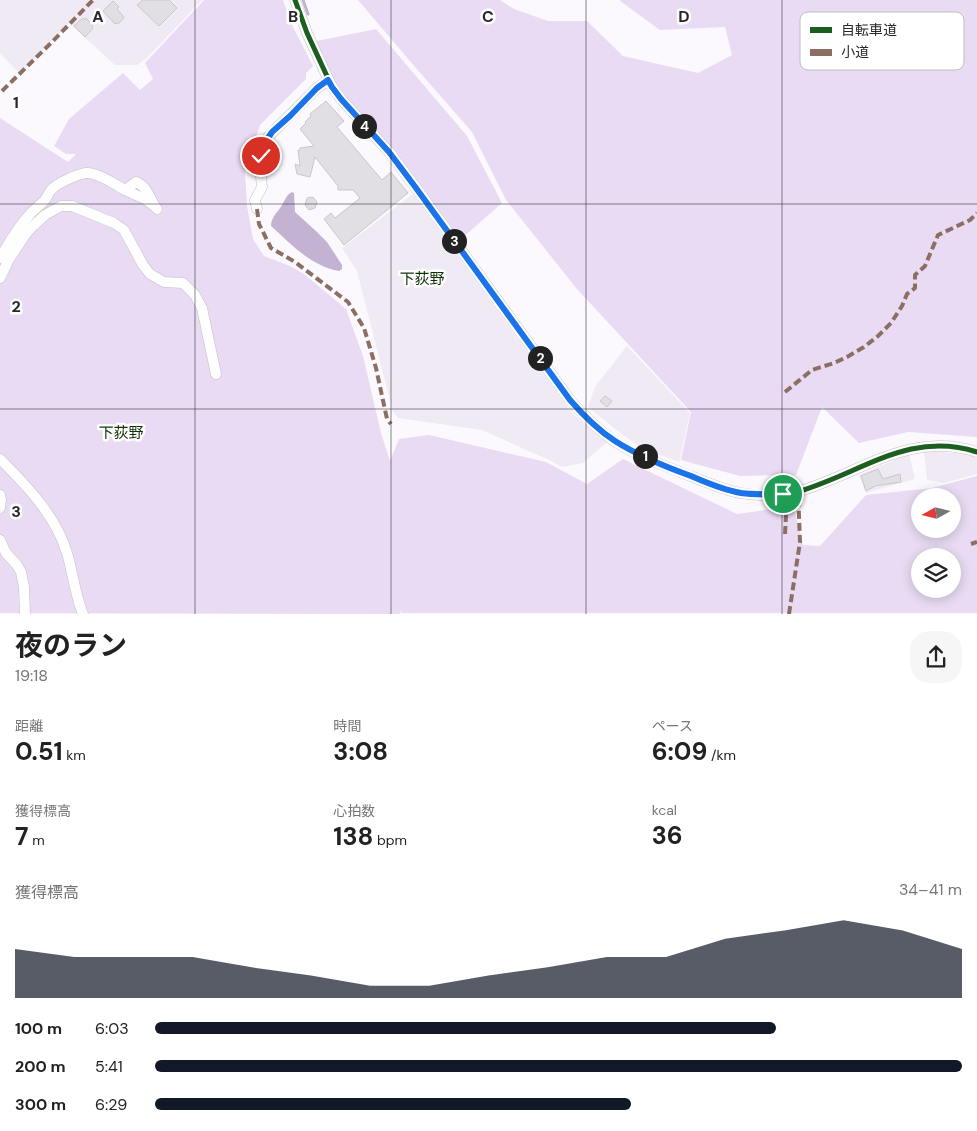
<!DOCTYPE html>
<html lang="ja">
<meta charset="utf-8">
<style>
body{margin:0;font-family:"DM Sans","Noto Sans JP",sans-serif;background:#f6f6f6;color:#222;height:100vh;display:flex;flex-direction:column;font-size:19px;white-space:nowrap}
*{box-sizing:border-box;margin:0}
p{font-size:16px;color:#767676}
.icon{flex:none;width:28px;height:28px;fill:none;stroke:currentColor;stroke-width:2;stroke-linecap:round;stroke-linejoin:round}
.map{position:relative;height:614px;overflow:hidden}
.panel{display:flex;flex-direction:column;background:#fff;flex:1}
.panel>*{flex:none}
.needle{width:32px;rotate:262deg}
.buttons{position:absolute;left:911px;top:488px;display:grid;gap:10px}
.buttons a{display:grid;place-items:center;width:50px;height:50px;border-radius:50%;background:#fff;box-shadow:0 2px 12px #0003;font-size:25px}
.pin{position:absolute;display:grid;place-items:center;width:42px;height:42px;color:#fff;margin:-21px;border:2px solid #fff;border-radius:50%;box-shadow:0 1px 5px #0007}
.km{position:absolute;width:25px;height:25px;margin:-12px;border-radius:50%;background:#222;color:#fff;font-size:14px;line-height:25px;text-align:center}
.round{display:grid;place-items:center;flex:none;width:52px;height:52px;border-radius:20px;background:#f6f6f6}
.head{display:flex;align-items:center;justify-content:space-between;height:85px;padding:0 15px}
h1{font-size:28px;font-weight:700;line-height:38px}
.metrics{display:grid;grid-template-columns:repeat(3,1fr);gap:8px;height:85px;padding:5px 15px}
.metrics div{display:grid;align-content:center}
.metrics b{font-size:25px;font-weight:700}
.metrics small{font-size:14px;font-weight:400}
.metrics p{font-size:14px}
.chart{height:140px;padding:10px 15px}
.chart p{display:flex;justify-content:space-between}
.chart svg{width:100%;height:90px;margin-top:5px;fill:#111827;opacity:.7}
ul{padding:0 15px;list-style:none;font-size:16px}
li{display:grid;grid-template-columns:80px 60px 1fr;align-items:center;height:38px}
li i{height:12px;border-radius:6px;background:#111827}
.map>svg:first-child{display:block}
.built{fill:#f0eaf4}
.green{fill:#e8dbf3;fill-rule:evenodd}
.water{fill:#c3b2d1}
.lines{fill:none;stroke-linecap:round;stroke-linejoin:round}
.stream{stroke:#c3b2d1;stroke-width:3}
.building{fill:#e2dfe4;stroke:#cac7cc}
.minor-casing{stroke:#c2c0c5;stroke-width:11}
.path{stroke:#e4e3e4;stroke-width:2;stroke-dasharray:4 2.5;stroke-linecap:butt}
.minor{stroke:#fefeff;stroke-width:10}
.quiet{stroke:#8d6e63;stroke-width:4;stroke-dasharray:8 4;stroke-linecap:butt}
.cycleway-casing{stroke:#fff;stroke-width:8}
.cycleway{stroke:#1b5e20;stroke-width:5}
.route-casing{stroke:#fff;stroke-width:10}
.route{stroke:#1a73e8;stroke-width:6}
.grid{fill:none;stroke:#29252c;stroke-width:1;stroke-opacity:0.55}
.labels{text-anchor:middle;dominant-baseline:central;stroke-width:5;stroke-linejoin:round;paint-order:stroke}
.neighbourhood-label{font-size:15px;fill:#0f3207;stroke:#fff}
.key{fill:#fff;stroke:#bfbec0;stroke-width:1}
.key-label{font-size:14px;fill:#29252c}
.grid-label{font-size:16px;text-anchor:middle;font-weight:bold;fill:#29252c;stroke:#fff;stroke-width:5;stroke-linejoin:round;paint-order:stroke}
</style>
<div class="map">
<svg width="977" height="614" viewBox="0 0 977 614">
<rect width="100%" height="100%" fill="#fbf9fd"/>
<g class="built">
<path d="M 0,0 L 202,0 L 147,58 L 137,65 L 115,65 L 69,23 L 20,74 L 0,53 Z"/>
<path d="M 413,194 L 572,413 L 607,442 L 583,463 L 562,467 L 549,460 L 482,430 L 398,418 L 393,412 L 357,271 L 342,248 Z"/>
<path d="M 627,346 L 690,413 L 679,462 L 647,450 L 633,442 L 614,428 L 588,407 L 595,387 Z"/>
<path d="M 932,451 L 966,454 L 977,458 L 977,474 L 944,483 L 927,480 L 924,452 Z"/>
<path d="M 909,454 L 915,479 L 866,493 L 859,475 Z"/>
</g>
<g class="green">
<path d="M 204,0 L 283,0 L 291,23 L 313,66 L 306,73 L 306,79 L 260,125 L 246,168 L 245,173 L 247,206 L 253,239 L 264,256 L 290,266 L 304,274 L 346,309 L 363,356 L 381,433 L 390,461 L 399,439 L 429,435 L 546,462 L 587,484 L 623,459 L 737,514 L 788,507 L 795,512 L 803,545 L 820,546 L 866,495 L 932,488 L 977,476 L 977,613 L 401,613 L 403,609 L 399,614 L 0,613 L 0,118 L 68,162 L 76,154 L 66,154 L 54,146 L 69,119 L 123,73 L 140,90 L 153,79 L 145,63 ZM 920,496 L 952,496 L 952,529 L 920,529 ZM 920,556 L 952,556 L 952,589 L 920,589 Z"/>
<path d="M 358,0 L 500,0 L 514,9 L 548,21 L 587,21 L 623,56 L 698,73 L 732,55 L 725,27 L 660,30 L 620,1 L 621,0 L 977,0 L 977,437 L 908,432 L 859,443 L 822,407 L 796,475 L 740,476 L 681,460 L 691,412 L 577,289 L 506,200 L 472,132 L 415,67 Z"/>
<path d="M 376,29 L 467,136 L 502,203 L 460,240 L 339,91 L 315,43 L 317,41 Z"/>
</g>
<path class="water" d="M 292,192 L 294,193 L 295,212 L 317,232 L 327,242 L 342,265 L 342,269 L 339,271 C 311,266 292,245 271,226 C 271,217 278,212 282,205 C 286,199 286,195 292,192 Z"/>
<g class="lines">
<path class="stream" d="M 303,0 L 308,14"/>
</g>
<g class="building">
<path d="M 143,0 L 169,0 L 177,8 L 159,26 L 137,5 Z"/>
<path d="M 113,1 L 119,7 L 117,9 L 123,16 L 124,18 L 118,24 L 116,23 L 115,24 L 103,11 Z"/>
<path d="M 83,18 L 85,20 L 86,18 L 93,25 L 92,27 L 93,28 L 85,37 L 74,26 Z"/>
<path d="M 326,101 L 344,121 L 337,127 L 382,180 L 391,172 L 408,193 L 344,245 L 324,219 L 331,213 L 335,218 L 360,198 L 353,190 L 338,190 L 338,186 L 315,157 L 310,177 L 297,174 L 295,164 L 300,166 L 298,150 L 300,150 L 300,148 L 314,146 L 300,129 L 306,123 L 305,122 L 311,116 L 310,114 Z"/>
<path d="M 313,197 L 317,202 L 315,208 L 309,210 L 305,205 L 307,198 Z"/>
<path d="M 605,396 L 612,401 L 607,407 L 600,401 Z"/>
<path d="M 878,469 L 883,479 L 900,474 L 901,482 L 875,486 L 866,491 L 861,476 Z"/>
</g>
<g class="lines">
<g class="minor-casing">
<g id="minor">
<path d="M 295,0 L 307,33 L 332,87 L 341,99 L 389,152 L 416,188 L 570,400 C 583,415 598,429 614,441 C 637,456 667,467 693,477 C 708,483 724,490 740,493 C 759,496 782,496 800,491 C 861,473 910,430 977,452"/>
<path d="M 125,190 L 145,199 L 153,205"/>
<path d="M 257,209 L 255,200 L 262,187 L 260,167 L 261,156 L 268,137 L 317,88 L 328,81"/>
<path d="M 0,258 C 9,242 19,226 31,213 C 35,209 39,206 43,202 C 47,199 48,193 51,190 C 57,183 78,174 86,173 C 97,172 116,185 125,190 L 136,182 C 149,187 149,200 157,209"/>
<path d="M 0,278 L 8,261 L 25,235 L 33,226 L 45,215 L 61,206 L 72,206 L 114,223 L 124,230 L 143,265 L 150,274 L 164,282 L 183,283 L 195,295 L 202,308 L 216,374"/>
<path d="M 0,459 C 27,486 56,516 67,553 C 73,573 75,595 83,614"/>
<path d="M 0,495 L 1,500 L 0,508"/>
<path d="M 0,540 L 6,553 L 17,565 L 21,572 L 24,587 L 25,614"/>
</g>
</g>
<path class="path" d="M 785,503 L 786,515"/>
<use href="#minor" class="minor"/>
<g class="quiet">
<path d="M 2,91 L 50,44 L 93,0"/>
<path d="M 257,209 L 259,224 L 271,248 L 295,262 L 348,302 L 364,328 L 376,368 L 387,419 L 391,424"/>
<path d="M 785,392 L 812,370 L 834,363 L 847,357 L 864,347 L 878,336 L 891,323 L 902,306 L 907,294 L 915,288 L 915,275 L 925,266 L 938,235 L 970,220 L 977,213"/>
<path d="M 785,534 L 786,515"/>
<path d="M 971,544 L 977,542"/>
<path d="M 789,614 L 800,542 L 798,491"/>
</g>
<g class="cycleway-casing">
<path id="cycleway" d="M 295,0 L 307,33 L 332,87 L 341,99 L 389,152 L 416,188 L 570,400 C 583,415 598,429 614,441 C 637,456 667,467 693,477 C 708,483 724,490 740,493 C 759,496 782,496 800,491 C 861,473 910,430 977,452"/>
</g>
<use href="#cycleway" class="cycleway"/>
</g>
<g class="lines">
<g class="route-casing">
<path id="route" d="M 261,156 L 268,138 L 272,132 L 290,116 L 317,88 L 328,80 L 332,87 L 341,99 L 389,152 L 416,188 L 570,400 C 583,415 598,430 615,441 C 637,455 666,467 691,476 C 707,483 724,490 741,493 C 755,495 769,494 783,494"/>
</g>
<use href="#route" class="route"/>
</g>
<path class="grid" d="M 195,0 L 195,614M 391,0 L 391,614M 586,0 L 586,614M 782,0 L 782,614M 0,204 L 977,204M 0,409 L 977,409"/>
<g class="labels">
<g class="neighbourhood-label">
<text x="422" y="279">下荻野</text>
<text x="121" y="433">下荻野</text>
</g>
</g>
<rect x="800" y="12" width="164" height="58" rx="8" class="key"/>
<rect x="810" y="27" width="22" height="6" fill="#1b5e20"/>
<rect x="810" y="49" width="22" height="7" fill="#8d6e63"/>
<g class="key-label">
<text x="841" y="35">自転車道</text>
<text x="841" y="57">小道</text>
</g>
<g class="grid-label">
<text x="98" y="22">A</text>
<text x="293" y="22">B</text>
<text x="488" y="22">C</text>
<text x="684" y="22">D</text>
<text x="16" y="108">1</text>
<text x="16" y="312">2</text>
<text x="16" y="517">3</text>
</g>
</svg>
<div class="buttons">
<a><svg class="needle" viewBox="-14 -14 28 28"><path d="M0-13l5 13h-10z" fill="#e53935"/><path d="M0 13l5-13h-10z" fill="#767676"/></svg></a>
<a><svg class="icon" aria-label="layers" viewBox="0 0 24 24"><path d="M12 4l9 5-9 5-9-5zM3 14l9 5 9-5"/></svg></a>
</div>
<div class="pin" style="left:783px;top:494px;background:#1e9e55"><svg class="icon" aria-label="arrive" viewBox="0 0 24 24"><path d="M6 21V4h12l-3 4 3 4H6"/></svg></div>
<div class="pin" style="left:261px;top:156px;background:#d93025"><svg class="icon" aria-label="check" viewBox="0 0 24 24"><path d="M5 12l5 5 9-10"/></svg></div>
<b class="km" style="left:645px;top:456px">1</b>
<b class="km" style="left:540px;top:358px">2</b>
<b class="km" style="left:454px;top:241px">3</b>
<b class="km" style="left:364px;top:126px">4</b>
</div>
<section class="panel">
<div class="head"><div><h1>夜のラン</h1><p>19:18</p></div><a class="round"><svg class="icon" aria-label="share" viewBox="0 0 24 24"><path d="M12 15V3M7 8l5-5 5 5M5 13v7h14v-7"/></svg></a></div>
<div class="metrics">
<div><p>距離</p><b>0.51<small> km</small></b></div>
<div><p>時間</p><b>3:08</b></div>
<div><p>ペース</p><b>6:09<small> /km</small></b></div>
</div>
<div class="metrics">
<div><p>獲得標高</p><b>7<small> m</small></b></div>
<div><p>心拍数</p><b>138<small> bpm</small></b></div>
<div><p>kcal</p><b>36</b></div>
</div>
<div class="chart"><p><span>獲得標高</span>34–41 m</p>
<svg viewBox="0 0 160 44" preserveAspectRatio="none"><path d="M0 44V20L10 24L20 24L30 24L40 29L50 33L60 38L70 38L80 33L90 29L100 24L110 24L120 15L130 11L140 6L150 11L160 20V44z"/></svg>
</div>
<ul>
<li><b>100 m</b>6:03<i style="width:77%"></i></li>
<li><b>200 m</b>5:41<i style="width:100%"></i></li>
<li><b>300 m</b>6:29<i style="width:59%"></i></li>
</ul>
</section>
